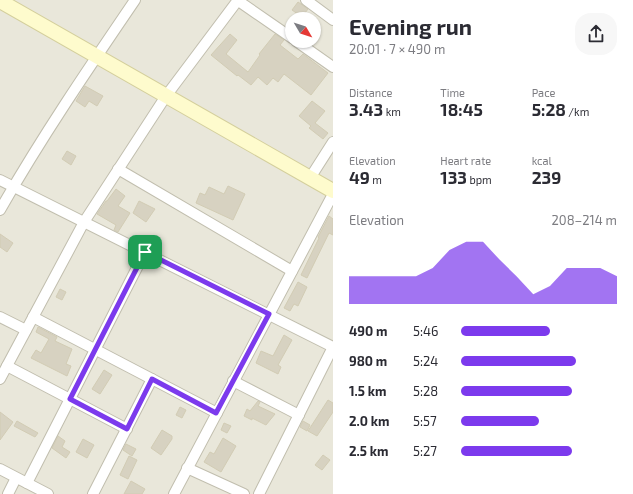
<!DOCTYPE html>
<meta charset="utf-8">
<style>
body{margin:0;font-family:"Exo 2",sans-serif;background:#f7f7f7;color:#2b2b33;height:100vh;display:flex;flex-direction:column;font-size:15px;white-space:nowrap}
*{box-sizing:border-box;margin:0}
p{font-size:13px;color:#7c7c81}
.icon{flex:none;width:22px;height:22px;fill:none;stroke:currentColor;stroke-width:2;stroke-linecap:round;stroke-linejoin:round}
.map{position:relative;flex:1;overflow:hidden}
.side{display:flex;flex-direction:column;background:#fff;width:300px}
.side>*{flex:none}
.needle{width:26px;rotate:129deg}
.buttons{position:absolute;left:285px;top:12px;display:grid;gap:8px}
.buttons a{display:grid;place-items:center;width:36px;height:36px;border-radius:50%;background:#fff;box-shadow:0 1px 3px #0004;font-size:20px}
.pin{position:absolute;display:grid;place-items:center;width:34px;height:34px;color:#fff;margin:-17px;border-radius:8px;box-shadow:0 2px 6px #0006}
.round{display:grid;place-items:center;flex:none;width:42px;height:42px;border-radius:16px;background:#f7f7f7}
.summary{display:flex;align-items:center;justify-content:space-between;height:68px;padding:0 16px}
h1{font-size:22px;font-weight:700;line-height:30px}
.figures{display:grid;grid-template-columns:repeat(3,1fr);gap:6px;height:68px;padding:4px 16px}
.figures div{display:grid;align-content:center}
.figures b{font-size:17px;font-weight:700}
.figures small{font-size:11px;font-weight:400}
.figures p{font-size:11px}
.chart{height:112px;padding:8px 16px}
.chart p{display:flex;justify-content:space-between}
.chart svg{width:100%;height:72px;margin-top:4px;fill:#7c3aed;opacity:.7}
ul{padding:0 16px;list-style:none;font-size:13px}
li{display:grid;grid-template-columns:64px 48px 1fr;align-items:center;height:30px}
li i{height:10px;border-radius:5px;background:#7c3aed}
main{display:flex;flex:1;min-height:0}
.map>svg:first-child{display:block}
.residential{fill:#e9e7da;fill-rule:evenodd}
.building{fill:#d7d2c1;stroke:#d2ccb4}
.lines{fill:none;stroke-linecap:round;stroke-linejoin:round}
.minor-casing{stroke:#c1beae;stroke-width:12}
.secondary-casing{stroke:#d4cf9c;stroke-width:16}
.minor{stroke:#fff;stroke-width:10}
.secondary{stroke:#fefbcd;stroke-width:14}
.route-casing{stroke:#fff;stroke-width:8}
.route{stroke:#7c3aed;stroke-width:5}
</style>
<main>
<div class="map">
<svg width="333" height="494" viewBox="0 0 333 494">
<rect width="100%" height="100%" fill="#f5f4eb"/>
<path class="residential" d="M 0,0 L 333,0 L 333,494 L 0,494 ZM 292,19 L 314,19 L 314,41 L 292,41 Z"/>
<g class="building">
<path d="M 298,2 L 308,9 L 302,17 L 292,10 Z"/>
<path d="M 230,34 L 237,40 L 226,54 L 248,72 L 260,55 L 259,54 L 275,34 L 284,40 L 280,45 L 298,59 L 303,54 L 328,73 L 311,95 L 284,74 L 278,82 L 273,78 L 267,85 L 258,77 L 251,85 L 238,75 L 237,76 L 211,55 Z"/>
<path d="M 85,86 L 103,96 L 97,106 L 89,101 L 85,107 L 76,101 Z"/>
<path d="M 312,101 L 325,111 L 315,123 L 328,133 L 323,139 L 309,128 L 311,126 L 299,116 Z"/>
<path d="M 67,151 L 76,156 L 71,165 L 62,159 Z"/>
<path d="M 228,186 L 245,194 L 233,220 L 196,203 L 200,193 L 205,195 L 209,187 L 224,194 Z"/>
<path d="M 116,189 L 125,196 L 118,206 L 130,213 L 118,232 L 114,230 L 116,225 L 97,214 L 106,201 L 107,201 Z"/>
<path d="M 139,201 L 155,209 L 146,222 L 133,213 Z"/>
<path d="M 329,216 L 333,219 L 333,235 L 329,233 L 307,278 L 301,275 L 319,238 L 318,237 Z"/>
<path d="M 0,234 L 13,243 L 7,252 L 0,247 Z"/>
<path d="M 298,282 L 307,287 L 298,306 L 294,304 L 290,311 L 284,308 Z"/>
<path d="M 60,289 L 66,292 L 62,300 L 56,297 Z"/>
<path d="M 38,327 L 57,337 L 55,341 L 72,349 L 66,364 L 71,366 L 67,376 L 31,358 L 36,350 L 41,353 L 49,339 L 36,332 Z"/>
<path d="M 284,335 L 292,340 L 278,365 L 281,367 L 278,374 L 256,363 L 261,351 L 273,356 Z"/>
<path d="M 104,370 L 112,375 L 100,394 L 92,389 Z"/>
<path d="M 328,400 L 333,403 L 333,412 L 317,436 L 308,431 Z"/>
<path d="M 258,401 L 260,402 L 258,406 L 275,414 L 266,425 L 252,418 L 252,420 L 244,416 L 247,409 L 250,411 Z"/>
<path d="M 180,407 L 186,410 L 182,418 L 176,415 Z"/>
<path d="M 0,412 L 13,422 L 0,440 Z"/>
<path d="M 17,421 L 38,433 L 35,437 L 14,426 Z"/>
<path d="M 303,421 L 310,425 L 307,431 L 300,427 Z"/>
<path d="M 224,423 L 231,426 L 227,433 L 221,430 Z"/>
<path d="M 162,430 L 172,436 L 172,439 L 161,455 L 151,448 Z"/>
<path d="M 58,436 L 65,441 L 62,447 L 70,452 L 66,458 L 52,448 Z"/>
<path d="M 223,438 L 236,446 L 221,472 L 204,462 L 210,452 L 214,454 Z"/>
<path d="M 83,439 L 94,445 L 87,458 L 76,452 Z"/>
<path d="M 126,444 L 136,449 L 132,456 L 123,450 Z"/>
<path d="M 323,455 L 330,460 L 322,470 L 315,465 Z"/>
<path d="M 129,456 L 137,460 L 128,479 L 120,475 Z"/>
<path d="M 131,481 L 145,489 L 142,494 L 124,494 Z"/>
</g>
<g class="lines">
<g class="minor-casing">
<g id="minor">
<path d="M 237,0 L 292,38"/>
<path d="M 306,0 L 333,20"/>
<path d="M 296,41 L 333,67"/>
<path d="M 118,169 L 292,271"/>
<path d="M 310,178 L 333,142"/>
<path d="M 0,180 L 333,347"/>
<path d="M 0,210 C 41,138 88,69 135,0"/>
<path d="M 0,317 L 26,330"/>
<path d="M 33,317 L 217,413"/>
<path d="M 7,366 L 127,429"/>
<path d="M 0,379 L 84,222 L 166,96 L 238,0"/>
<path d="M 233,381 L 299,415"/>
<path d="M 187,468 L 244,494"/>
<path d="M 0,469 L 48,494"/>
<path d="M 27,483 L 145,252"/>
<path d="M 8,494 L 16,478"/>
<path d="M 93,494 L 152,379"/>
<path d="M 174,494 L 333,194"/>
<path d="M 259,494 L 333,347"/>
</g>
</g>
<g class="secondary-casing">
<path id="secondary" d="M 0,1 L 333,191"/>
</g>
<use href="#minor" class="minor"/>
<use href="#secondary" class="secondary"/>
</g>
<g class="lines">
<g class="route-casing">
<path id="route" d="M 145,252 L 269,314 L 216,413 L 152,379 L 127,429 L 70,399 Z"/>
</g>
<use href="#route" class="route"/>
</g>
</svg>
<div class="buttons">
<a><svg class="needle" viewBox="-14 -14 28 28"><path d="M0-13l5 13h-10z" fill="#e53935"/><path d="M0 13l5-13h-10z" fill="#7c7c81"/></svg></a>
</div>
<div class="pin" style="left:145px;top:252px;background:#1e9e55"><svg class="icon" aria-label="arrive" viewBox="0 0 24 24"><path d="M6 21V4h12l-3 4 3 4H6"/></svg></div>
</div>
<section class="side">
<div class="summary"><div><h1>Evening run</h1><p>20:01 · 7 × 490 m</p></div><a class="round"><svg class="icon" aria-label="share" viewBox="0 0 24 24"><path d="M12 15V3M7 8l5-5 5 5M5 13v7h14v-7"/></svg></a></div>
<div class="figures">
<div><p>Distance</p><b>3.43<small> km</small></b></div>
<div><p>Time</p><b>18:45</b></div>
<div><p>Pace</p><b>5:28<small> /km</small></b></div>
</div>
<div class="figures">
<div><p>Elevation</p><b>49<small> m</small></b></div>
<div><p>Heart rate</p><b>133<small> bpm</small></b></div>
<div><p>kcal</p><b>239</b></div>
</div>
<div class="chart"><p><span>Elevation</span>208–214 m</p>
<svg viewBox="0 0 160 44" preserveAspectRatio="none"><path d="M0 44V27L10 27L20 27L30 27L40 27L50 22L60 11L70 6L80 6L90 17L100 27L110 38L120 33L130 22L140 22L150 22L160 27V44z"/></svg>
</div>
<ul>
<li><b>490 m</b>5:46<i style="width:57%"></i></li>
<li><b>980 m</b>5:24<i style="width:74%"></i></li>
<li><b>1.5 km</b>5:28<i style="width:71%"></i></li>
<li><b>2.0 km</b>5:57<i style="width:50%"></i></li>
<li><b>2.5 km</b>5:27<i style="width:71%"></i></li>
</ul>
</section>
</main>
